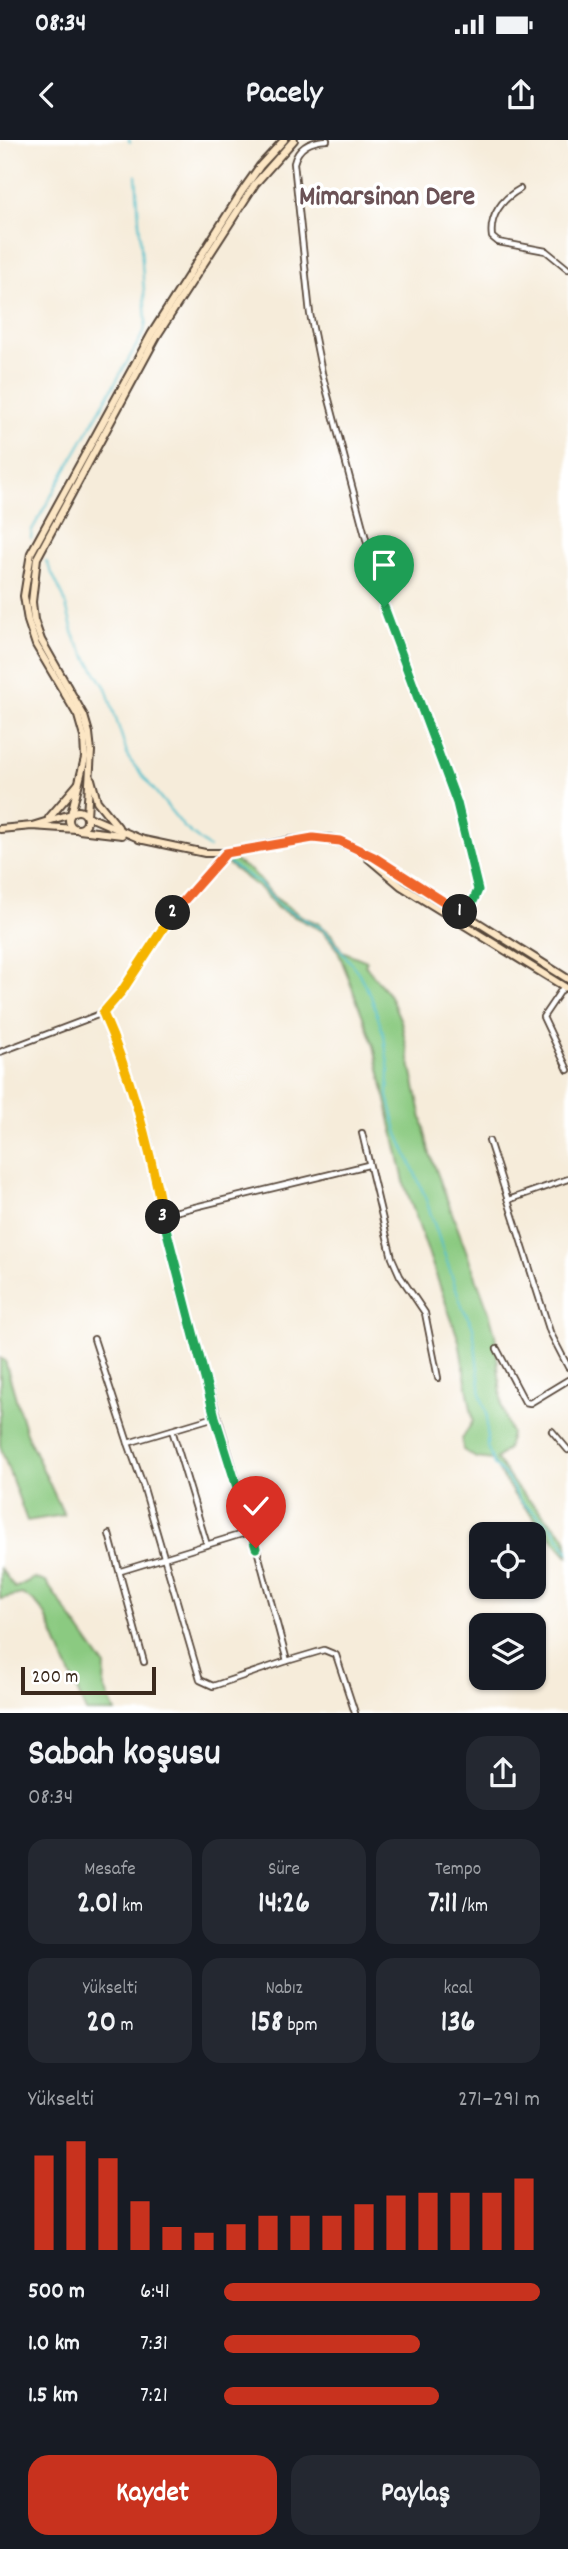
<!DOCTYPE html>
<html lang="tr">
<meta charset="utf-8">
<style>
body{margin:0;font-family:Dekko,sans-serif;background:#242831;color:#f1f3f6;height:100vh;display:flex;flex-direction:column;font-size:26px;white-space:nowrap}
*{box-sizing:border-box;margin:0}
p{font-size:23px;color:#9ea1a6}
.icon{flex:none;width:38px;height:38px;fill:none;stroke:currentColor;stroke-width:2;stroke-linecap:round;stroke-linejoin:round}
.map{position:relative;height:1573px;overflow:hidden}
.panel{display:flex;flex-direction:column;background:#171b24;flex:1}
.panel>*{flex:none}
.fabs{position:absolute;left:469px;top:1382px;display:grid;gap:14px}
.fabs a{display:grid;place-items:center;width:77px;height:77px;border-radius:14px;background:#171b24;box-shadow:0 2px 5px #0004;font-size:35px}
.scale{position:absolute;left:21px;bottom:18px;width:135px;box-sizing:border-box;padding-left:7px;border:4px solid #3b2a1e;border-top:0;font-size:19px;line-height:24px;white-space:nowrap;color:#3b2a1e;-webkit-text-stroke:5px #fff;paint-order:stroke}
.pin{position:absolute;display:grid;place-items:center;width:60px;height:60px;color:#fff;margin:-72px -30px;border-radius:50% 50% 50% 0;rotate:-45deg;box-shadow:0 0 7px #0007}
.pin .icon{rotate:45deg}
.km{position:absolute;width:35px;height:35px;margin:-18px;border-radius:50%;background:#222;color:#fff;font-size:19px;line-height:35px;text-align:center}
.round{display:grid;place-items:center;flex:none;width:74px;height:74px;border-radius:21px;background:#242831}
.headline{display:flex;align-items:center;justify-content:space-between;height:119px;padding:0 28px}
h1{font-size:38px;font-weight:700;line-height:52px}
.figures{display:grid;grid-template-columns:repeat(3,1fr);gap:10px;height:119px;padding:7px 28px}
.figures div{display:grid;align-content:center;border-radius:18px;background:#242831;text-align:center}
.figures b{font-size:30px;font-weight:700}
.figures small{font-size:19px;font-weight:400}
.figures p{font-size:19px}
.chart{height:196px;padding:14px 28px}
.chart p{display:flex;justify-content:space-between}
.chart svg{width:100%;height:126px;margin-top:7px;stroke:#c8321e;stroke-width:6}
.cta{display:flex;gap:14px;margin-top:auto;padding:14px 28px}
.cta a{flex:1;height:80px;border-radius:21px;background:#c8321e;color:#fff;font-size:28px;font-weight:700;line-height:80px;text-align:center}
.cta a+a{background:#242831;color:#f1f3f6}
ul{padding:0 28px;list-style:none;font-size:23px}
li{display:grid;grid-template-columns:112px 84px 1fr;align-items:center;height:52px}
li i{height:18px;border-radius:9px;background:#c8321e}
.status{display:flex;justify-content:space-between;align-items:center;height:49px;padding:0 35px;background:#171b24;direction:ltr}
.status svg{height:19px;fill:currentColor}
header{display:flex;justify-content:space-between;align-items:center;height:91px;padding:0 28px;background:#171b24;font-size:32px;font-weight:700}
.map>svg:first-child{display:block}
.green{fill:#8bca81;stroke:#637a50;stroke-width:2}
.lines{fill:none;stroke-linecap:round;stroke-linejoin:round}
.stream{stroke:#52bfcb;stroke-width:2}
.street-casing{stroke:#57473a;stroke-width:8}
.secondary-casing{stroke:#57473a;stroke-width:10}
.street{stroke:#fff;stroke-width:4.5}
.secondary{stroke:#fce6c4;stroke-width:6}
.split-1-casing{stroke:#fff;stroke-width:14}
.split-2-casing{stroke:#fff;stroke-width:14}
.split-3-casing{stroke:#fff;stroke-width:14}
.split-4-casing{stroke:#fff;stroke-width:14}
.split-1{stroke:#22a559;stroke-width:9}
.split-2{stroke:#f0652b;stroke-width:9}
.split-3{stroke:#f5b400;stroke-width:9}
.split-4{stroke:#22a559;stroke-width:9}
.labels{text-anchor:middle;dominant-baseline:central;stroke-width:7;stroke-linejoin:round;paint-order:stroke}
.district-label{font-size:28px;font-weight:bold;fill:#6b5256;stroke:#fff}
</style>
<div class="status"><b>08:34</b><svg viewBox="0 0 49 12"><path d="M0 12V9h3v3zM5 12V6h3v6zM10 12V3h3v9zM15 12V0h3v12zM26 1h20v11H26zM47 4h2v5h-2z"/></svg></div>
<header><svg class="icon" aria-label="back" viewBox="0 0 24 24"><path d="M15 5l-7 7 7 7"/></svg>Pacely<svg class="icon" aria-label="share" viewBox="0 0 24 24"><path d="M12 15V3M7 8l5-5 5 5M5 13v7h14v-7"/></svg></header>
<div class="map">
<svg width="568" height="1573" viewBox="0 0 568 1573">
<rect width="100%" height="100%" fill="#fff"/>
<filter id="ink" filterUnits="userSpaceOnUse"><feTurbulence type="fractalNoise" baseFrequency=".0143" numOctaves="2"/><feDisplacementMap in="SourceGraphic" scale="14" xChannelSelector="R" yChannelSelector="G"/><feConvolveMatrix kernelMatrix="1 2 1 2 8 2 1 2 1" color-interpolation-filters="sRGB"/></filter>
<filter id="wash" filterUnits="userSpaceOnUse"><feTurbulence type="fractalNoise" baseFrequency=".00686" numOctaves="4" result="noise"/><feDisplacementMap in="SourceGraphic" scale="28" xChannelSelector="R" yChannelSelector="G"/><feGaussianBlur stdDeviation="1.57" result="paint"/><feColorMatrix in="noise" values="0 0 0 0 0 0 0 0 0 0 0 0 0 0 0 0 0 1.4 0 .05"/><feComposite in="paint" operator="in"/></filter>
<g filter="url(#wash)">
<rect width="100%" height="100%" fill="#f6ecda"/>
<g class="green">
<path d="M 229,717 L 253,732 L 274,757 L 303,777 L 318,783 L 331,794 L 342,811 L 367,821 L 365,825 L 390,856 L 401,881 L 429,1011 L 489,1172 L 495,1194 L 502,1266 L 511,1294 L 507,1309 L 496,1319 L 517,1348 L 566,1397 L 568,1416 L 514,1355 L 492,1320 L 476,1318 L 463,1310 L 462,1299 L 473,1281 L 459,1201 L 405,1046 L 374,906 L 337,808 L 323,791 L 277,768 L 263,751 L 224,721 Z"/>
<path d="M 0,1218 L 5,1221 L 26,1293 L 64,1375 L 27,1381 L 0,1306 Z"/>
<path d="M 0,1428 L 15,1448 L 34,1438 L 46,1442 L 105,1526 L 104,1547 L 115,1572 L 86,1572 L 45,1474 L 35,1462 L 22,1454 L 0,1459 Z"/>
</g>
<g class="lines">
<g class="stream">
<path d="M 129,0 L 130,2"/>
<path d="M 31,398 L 32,390 L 144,192 L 146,181 L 136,35"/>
<path d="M 46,421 L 64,458 L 75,499 L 106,548 L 129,619 L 184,687 L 209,708"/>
<path d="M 226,721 L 260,744 L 281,767 L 325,790 L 358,832 L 371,856 L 384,896 L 389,932 L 388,956 L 398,994 L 424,1054 L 462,1166 L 473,1187 L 481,1256 L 487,1274 L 487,1306 L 494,1325 L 507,1338 L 520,1361 L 553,1388 L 568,1412"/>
</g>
</g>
</g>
<g filter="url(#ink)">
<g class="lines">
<g class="street-casing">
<g id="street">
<path d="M 327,0 C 311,1 298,6 294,23 L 310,174 L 322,233 L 384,467 L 457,662 L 478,750 L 467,776"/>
<path d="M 520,49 C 502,59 489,76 492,97 L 498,102 L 546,111 L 568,129"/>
<path d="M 564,846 L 543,877 L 568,930"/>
<path d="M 103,873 L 123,920 L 148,1000 L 182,1157 L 252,1391"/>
<path d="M 0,912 L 103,873 L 122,851 L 172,775 L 225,714"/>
<path d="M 362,993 L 392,1118 L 400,1136 L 425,1173 L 438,1238"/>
<path d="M 489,1001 L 550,1192 L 568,1227"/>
<path d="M 508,1060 L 568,1039"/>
<path d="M 162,1075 L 368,1025"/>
<path d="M 94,1199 L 128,1303"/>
<path d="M 497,1209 L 525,1262 L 530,1263 L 568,1240"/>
<path d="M 215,1277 L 128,1303 L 143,1345 L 200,1540 L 213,1546 L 287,1521"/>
<path d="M 172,1290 L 207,1405"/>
<path d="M 552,1291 L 568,1310"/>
<path d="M 109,1394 L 144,1522"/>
<path d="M 121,1431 L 252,1391 L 287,1521 L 324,1510 L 336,1515 L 355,1573"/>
</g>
</g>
<g class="secondary-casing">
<g id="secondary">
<path d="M 91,639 L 97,661 L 118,687"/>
<circle cx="78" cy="680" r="9"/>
<path d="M 49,678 L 78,644"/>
<path d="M 32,686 L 71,674 L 85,618 L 84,597 L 78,576 L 36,505 L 28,481 L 24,456 L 31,413 L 152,193 L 243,50 L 260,26 L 284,0"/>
<path d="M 0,689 L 32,686 L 76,689"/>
<path d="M 79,690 L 122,695"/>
<path d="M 139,699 L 205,713 L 226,713 L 291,700 L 330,698 L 374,717 L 568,839"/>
<path d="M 143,700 L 87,676 L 91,611 L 89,593 L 84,576 L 41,500 L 34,480 L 32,462 L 37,418 L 158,194 L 255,44 L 294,0"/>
<path d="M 368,718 L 401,746 L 568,849"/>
</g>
</g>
<use href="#street" class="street"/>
<use href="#secondary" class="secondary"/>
</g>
</g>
<g class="lines" filter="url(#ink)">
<g class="split-1-casing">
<path id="split-1" d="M 384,467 L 457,663 L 478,750 L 467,776 L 460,772"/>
</g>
<g class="split-2-casing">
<path id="split-2" d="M 173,773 L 226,713 L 313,698 L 340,701 L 374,717 L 460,772"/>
</g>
<g class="split-3-casing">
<path id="split-3" d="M 163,1077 C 150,1007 132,939 103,873 L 122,851 L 173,773"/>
</g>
<g class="split-4-casing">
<path id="split-4" d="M 163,1077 L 215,1277 L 256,1408"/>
</g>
<use href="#split-1" class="split-1"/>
<use href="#split-2" class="split-2"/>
<use href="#split-3" class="split-3"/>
<use href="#split-4" class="split-4"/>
</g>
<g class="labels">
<g class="district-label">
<text x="387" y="59">Mimarsinan Dere</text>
</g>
</g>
</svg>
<div class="fabs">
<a><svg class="icon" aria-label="locate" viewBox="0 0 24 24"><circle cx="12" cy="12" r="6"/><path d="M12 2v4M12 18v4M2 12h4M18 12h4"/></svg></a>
<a><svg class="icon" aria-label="layers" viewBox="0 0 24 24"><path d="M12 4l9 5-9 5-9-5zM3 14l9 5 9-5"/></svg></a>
</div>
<div class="scale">200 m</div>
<div class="pin" style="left:384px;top:467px;background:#1e9e55"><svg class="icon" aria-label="arrive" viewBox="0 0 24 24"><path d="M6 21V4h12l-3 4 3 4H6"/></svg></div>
<div class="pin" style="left:256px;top:1408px;background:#d93025"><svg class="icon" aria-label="check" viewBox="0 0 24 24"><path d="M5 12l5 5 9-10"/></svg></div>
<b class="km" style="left:460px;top:772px">1</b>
<b class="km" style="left:173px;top:773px">2</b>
<b class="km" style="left:163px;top:1077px">3</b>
</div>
<section class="panel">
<div class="headline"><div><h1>Sabah koşusu</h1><p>08:34</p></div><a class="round"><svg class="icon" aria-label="share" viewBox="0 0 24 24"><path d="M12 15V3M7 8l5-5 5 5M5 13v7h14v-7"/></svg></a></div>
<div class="figures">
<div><p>Mesafe</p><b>2.01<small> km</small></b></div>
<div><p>Süre</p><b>14:26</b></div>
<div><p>Tempo</p><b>7:11<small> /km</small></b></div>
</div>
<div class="figures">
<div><p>Yükselti</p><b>20<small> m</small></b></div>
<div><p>Nabız</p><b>158<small> bpm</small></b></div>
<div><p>kcal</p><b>136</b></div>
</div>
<div class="chart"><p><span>Yükselti</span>271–291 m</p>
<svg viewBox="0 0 160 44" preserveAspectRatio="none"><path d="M5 44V11M15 44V6M25 44V12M35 44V27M45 44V36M55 44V38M65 44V35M75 44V32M85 44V32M95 44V32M105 44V28M115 44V25M125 44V24M135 44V24M145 44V24M155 44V19"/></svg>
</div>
<ul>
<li><b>500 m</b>6:41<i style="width:100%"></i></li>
<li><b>1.0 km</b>7:31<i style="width:62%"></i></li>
<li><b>1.5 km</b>7:21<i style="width:68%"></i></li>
</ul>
<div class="cta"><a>Kaydet</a><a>Paylaş</a></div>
</section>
